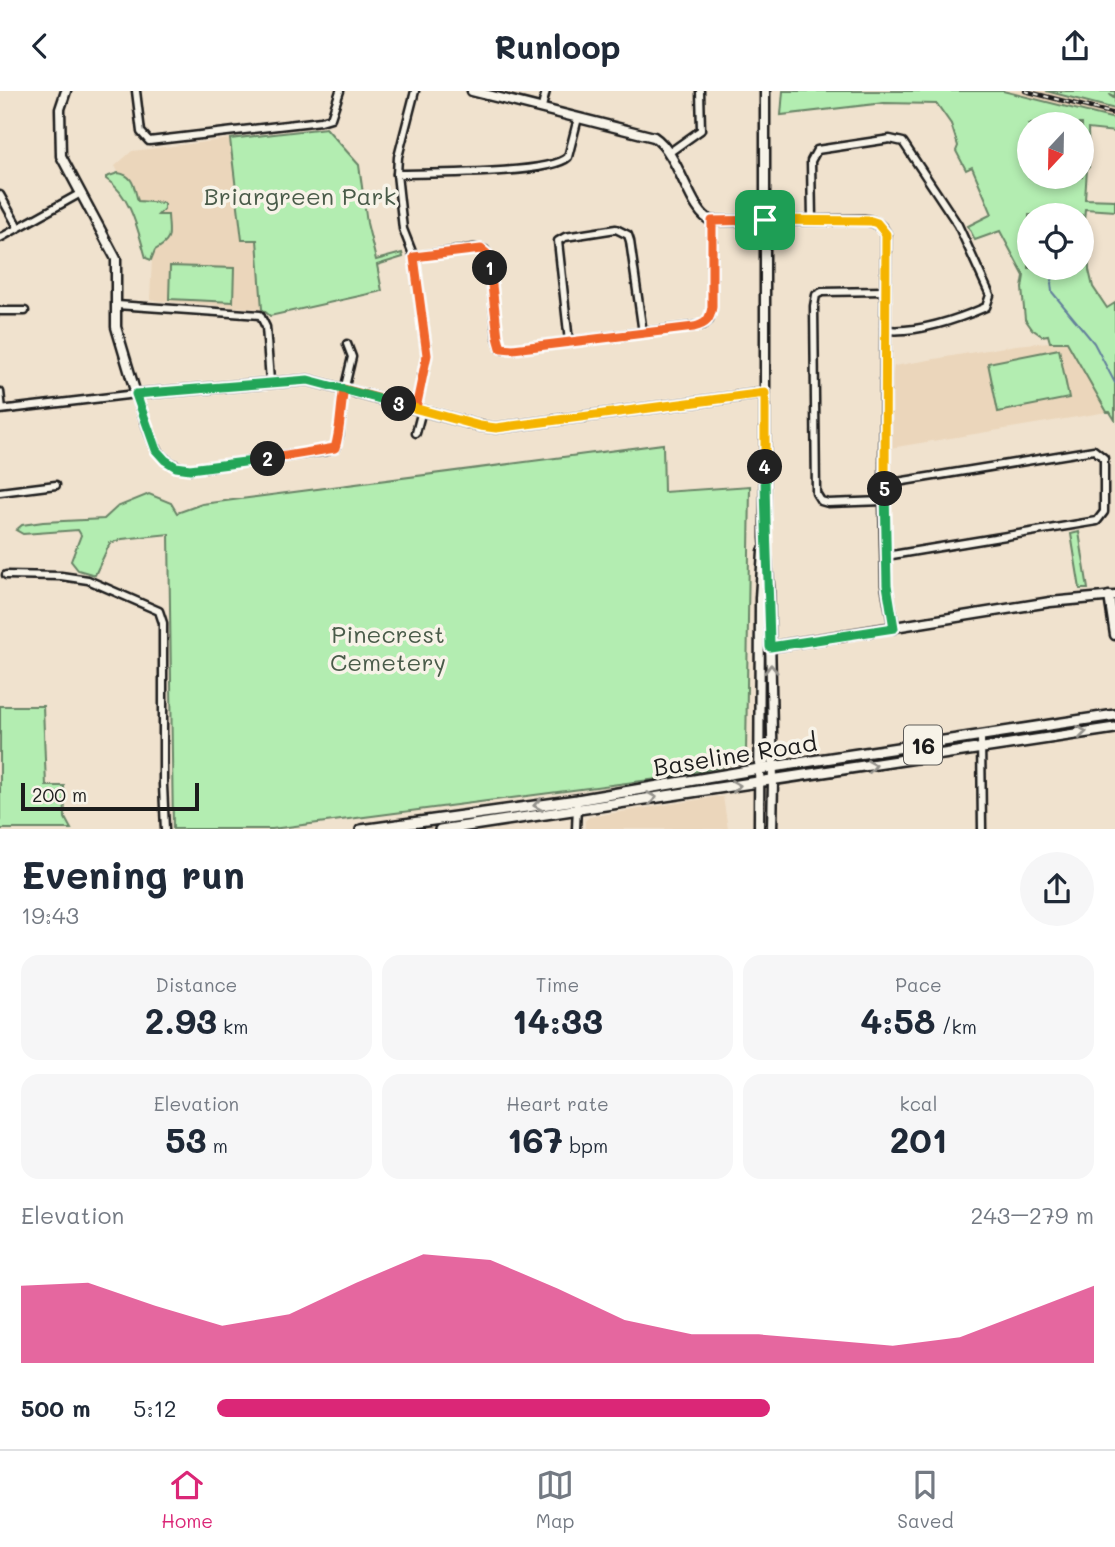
<!DOCTYPE html>
<meta charset="utf-8">
<style>
body{margin:0;font-family:Mali,sans-serif;background:#f6f6f7;color:#1f2937;height:100vh;display:flex;flex-direction:column;font-size:26px;white-space:nowrap}
*{box-sizing:border-box;margin:0}
p{font-size:23px;color:#747a83}
.icon{flex:none;width:38px;height:38px;fill:none;stroke:currentColor;stroke-width:2;stroke-linecap:round;stroke-linejoin:round}
.map{position:relative;height:738px;overflow:hidden}
.panel{display:flex;flex-direction:column;background:#fff;flex:1}
.panel>*{flex:none}
.needle{width:46px;rotate:202deg}
.fabs{position:absolute;left:1017px;top:21px;display:grid;gap:14px}
.fabs a{display:grid;place-items:center;width:77px;height:77px;border-radius:50%;background:#fff;box-shadow:0 4px 10px #0003;font-size:35px}
.scale{position:absolute;left:21px;bottom:18px;width:178px;box-sizing:border-box;padding-left:7px;border:4px solid #1c1c1c;border-top:0;font-size:19px;line-height:24px;white-space:nowrap;color:#1c1c1c;-webkit-text-stroke:5px #f7f3e8;paint-order:stroke}
.pin{position:absolute;display:grid;place-items:center;width:60px;height:60px;color:#fff;margin:-30px;border-radius:14px;box-shadow:0 4px 10px #0006}
.km{position:absolute;width:35px;height:35px;margin:-18px;border-radius:50%;background:#222;color:#fff;font-size:19px;line-height:35px;text-align:center}
.round{display:grid;place-items:center;flex:none;width:74px;height:74px;border-radius:37px;background:#f6f6f7}
.summary{display:flex;align-items:center;justify-content:space-between;height:119px;padding:0 21px}
h1{font-size:38px;font-weight:700;line-height:52px}
.figures{display:grid;grid-template-columns:repeat(3,1fr);gap:10px;height:119px;padding:7px 21px}
.figures div{display:grid;align-content:center;border-radius:18px;background:#f6f6f7;text-align:center}
.figures b{font-size:35px;font-weight:700}
.figures small{font-size:19px;font-weight:400}
.figures p{font-size:19px}
.chart{height:196px;padding:14px 21px}
.chart p{display:flex;justify-content:space-between}
.chart svg{width:100%;height:126px;margin-top:7px;fill:#db2777;opacity:.7}
ul{padding:0 21px;list-style:none;font-size:23px}
li{display:grid;grid-template-columns:112px 84px 1fr;align-items:center;height:52px}
li i{height:18px;border-radius:9px;background:#db2777}
header{display:flex;justify-content:space-between;align-items:center;height:91px;padding:0 21px;background:#fff;font-size:32px;font-weight:700}
.tabs{display:flex;justify-content:space-around;align-items:center;height:98px;border-top:2px solid #e0e1e3;background:#fff;font-size:19px;color:#747a83}
.tabs a{display:grid;justify-items:center;gap:4px}
.tabs .on{color:#db2777}
.map>svg:first-child{display:block}
.built{fill:#ebd6bb}
.green{fill:#b3edb1;stroke:#688466;stroke-width:2;fill-rule:evenodd}
.lines{fill:none;stroke-linecap:round;stroke-linejoin:round}
.stream{stroke:#63819b;stroke-width:2}
.street-casing{stroke:#1c1c1c;stroke-width:11}
.secondary-casing{stroke:#1c1c1c;stroke-width:13}
.primary-casing{stroke:#1c1c1c;stroke-width:14}
.street{stroke:#f7f3e8;stroke-width:6}
.secondary{stroke:#f7f3e8;stroke-width:8}
.primary{stroke:#f7f3e8;stroke-width:9}
.rail-casing{stroke:#1c1c1c;stroke-width:4.5}
.rail{stroke:#f7f3e8;stroke-width:2;stroke-dasharray:5;stroke-linecap:butt}
.oneway{stroke:#94928c}
.split-1-casing{stroke:#fff;stroke-width:14}
.split-2-casing{stroke:#fff;stroke-width:14}
.split-3-casing{stroke:#fff;stroke-width:14}
.split-4-casing{stroke:#fff;stroke-width:14}
.split-5-casing{stroke:#fff;stroke-width:14}
.split-6-casing{stroke:#fff;stroke-width:14}
.split-1{stroke:#f0652b;stroke-width:9}
.split-2{stroke:#f0652b;stroke-width:9}
.split-3{stroke:#22a559;stroke-width:9}
.split-4{stroke:#f5b400;stroke-width:9}
.split-5{stroke:#22a559;stroke-width:9}
.split-6{stroke:#f5b400;stroke-width:9}
.labels{text-anchor:middle;dominant-baseline:central;stroke-width:7;stroke-linejoin:round;paint-order:stroke}
.shield{fill:#f7f3e8;stroke:#5e5c59;stroke-width:2}
.shield-label{font-size:23px;font-weight:bold;fill:#1c1c1c}
.park-label{font-size:24px;fill:#495b49;stroke:#f7f3e8}
.street-label{font-size:24px;fill:#1c1c1c;stroke:#f7f3e8}
</style>
<header><svg class="icon" aria-label="back" viewBox="0 0 24 24"><path d="M15 5l-7 7 7 7"/></svg>Runloop<svg class="icon" aria-label="share" viewBox="0 0 24 24"><path d="M12 15V3M7 8l5-5 5 5M5 13v7h14v-7"/></svg></header>
<div class="map">
<svg width="1115" height="739" viewBox="0 0 1115 739">
<rect width="100%" height="100%" fill="#f0e2ce"/>
<filter id="ink" filterUnits="userSpaceOnUse"><feTurbulence type="fractalNoise" baseFrequency=".0143" numOctaves="2"/><feDisplacementMap in="SourceGraphic" scale="14" xChannelSelector="R" yChannelSelector="G"/><feConvolveMatrix kernelMatrix="1 2 1 2 8 2 1 2 1" color-interpolation-filters="sRGB"/></filter>
<g filter="url(#ink)">
<g class="built">
<path d="M 1006,0 L 1046,0 L 1115,18 L 1115,28 Z"/>
<path d="M 230,48 L 242,149 L 257,149 L 262,218 L 150,209 L 153,147 L 115,75 L 132,60 Z"/>
<path d="M 1050,251 L 1067,251 L 1107,321 L 890,357 L 890,291 L 894,275 L 1016,254 Z"/>
<path d="M 715,706 L 723,706 L 728,738 L 585,738 L 585,730 L 589,726 Z"/>
</g>
<g class="green">
<path d="M 783,0 L 1003,0 L 1115,28 L 1115,41 L 1088,38 L 1089,76 L 1087,78 L 1085,108 L 1115,109 L 1115,120 L 1085,118 L 1084,130 L 1088,133 L 1089,179 L 1093,196 L 1107,217 L 1115,212 L 1115,329 L 1110,321 L 1107,321 L 1067,251 L 1050,251 L 1048,244 L 1042,245 L 1032,238 L 1025,228 L 1022,197 L 1024,185 L 1000,140 L 975,149 L 968,135 L 992,123 L 972,76 L 966,79 L 956,60 L 958,55 L 951,33 L 937,13 L 884,12 L 781,24 ZM 1029,33 L 1082,33 L 1082,86 L 1029,86 ZM 1029,124 L 1082,124 L 1082,177 L 1029,177 Z"/>
<path d="M 1046,0 L 1115,0 L 1115,5 L 1109,4 L 1115,8 L 1115,18 Z"/>
<path d="M 326,37 L 359,74 L 367,132 L 376,169 L 402,162 L 403,166 L 377,174 L 382,200 L 270,225 L 262,218 L 257,149 L 242,149 L 230,48 Z"/>
<path d="M 118,82 C 134,84 134,97 138,110 L 164,112 L 164,118 L 158,124 L 168,124 C 169,145 173,149 155,159 L 151,169 L 146,167 C 138,140 131,104 106,88 L 106,86 Z"/>
<path d="M 170,175 L 234,177 L 233,211 L 169,208 Z"/>
<path d="M 1059,258 L 1069,307 L 998,321 L 988,272 Z"/>
<path d="M 663,353 L 664,401 L 750,395 L 746,662 C 729,682 690,678 665,687 L 272,738 L 173,738 L 169,443 L 122,448 L 110,452 L 95,484 L 78,479 L 71,470 L 81,444 L 78,439 L 23,443 L 16,439 L 22,434 L 43,431 L 104,428 L 117,416 L 149,403 L 171,412 L 177,422 L 202,413 Z"/>
<path d="M 1079,441 L 1088,498 L 1080,498 L 1071,443 Z"/>
<path d="M 0,615 L 43,615 L 46,695 L 64,695 L 65,727 L 71,738 L 0,738 Z"/>
</g>
<g class="lines">
<path class="stream" d="M 1057,177 L 1051,192 L 1052,201 L 1094,252 L 1115,292"/>
<g class="street-casing">
<g id="street">
<path d="M 136,0 L 141,41 L 149,50 L 321,30 L 331,27 L 340,0"/>
<path d="M 415,0 L 398,66 L 397,83 L 403,138 L 414,166 L 427,264 L 416,317"/>
<path d="M 542,16 L 546,0"/>
<path d="M 670,61 L 701,39 L 700,0"/>
<path d="M 397,83 C 427,82 550,84 568,66 L 578,27"/>
<path d="M 0,104 L 18,136"/>
<path d="M 812,129 L 811,70 L 817,59 L 890,48 L 903,51 L 958,134 L 990,204 L 986,216 C 956,229 919,242 886,239"/>
<path d="M 0,147 L 81,102"/>
<path d="M 414,166 L 474,157 L 485,159 L 489,167 L 497,246 L 501,257 L 514,258 L 703,234 L 709,229 L 712,216 L 712,130"/>
<path d="M 117,214 L 260,224 L 266,236 L 270,290"/>
<path d="M 0,220 L 25,220"/>
<path d="M 569,251 L 558,150 L 565,146 L 616,138 L 628,144 L 630,150 L 643,242"/>
<path d="M 0,301 L 2,318"/>
<path d="M 0,319 L 136,303 C 148,335 150,373 190,378 L 326,360 L 335,357 L 339,344 L 342,308 L 352,266 L 347,253"/>
<path d="M 416,342 L 422,319"/>
<path d="M 885,393 L 1094,359 L 1104,367 L 1104,421 L 1097,430 L 886,465"/>
<path d="M 0,401 L 56,394"/>
<path d="M 884,410 L 828,412 L 821,410 L 816,402 L 814,215 L 816,204 L 822,201 L 885,200"/>
<path d="M 6,484 L 61,485 L 88,489 L 159,520 L 163,532 L 163,694 L 165,739"/>
<path d="M 981,646 L 982,739"/>
<path d="M 576,739 L 577,714"/>
</g>
</g>
<g class="secondary-casing">
<g id="secondary">
<path d="M 66,0 L 60,18 L 61,65 L 116,168 L 116,236 L 136,303 L 308,289 L 480,335 L 496,337 L 765,302"/>
<path d="M 472,0 L 654,46 C 680,63 690,123 712,130 L 864,129 C 875,130 880,133 886,143 L 884,410 L 886,494 L 894,537"/>
<path d="M 765,0 L 765,447 L 769,495 L 773,690 L 772,739"/>
<path d="M 1109,505 L 1115,544"/>
<path d="M 770,556 L 1050,511 L 1115,505"/>
<path d="M 759,739 L 760,507 L 763,460"/>
</g>
</g>
<g class="primary-casing">
<g id="primary">
<path d="M 361,739 L 577,709 L 759,678 L 1115,624"/>
<path d="M 440,739 L 1115,637"/>
</g>
</g>
<use href="#street" class="street"/>
<use href="#secondary" class="secondary"/>
<use href="#primary" class="primary"/>
<g class="rail-casing">
<path id="rail" d="M 1025,0 L 1115,23"/>
</g>
<use href="#rail" class="rail"/>
</g>
<defs><path id="oneway-chevron" d="M-2-3.5L2.5 0L-2 3.5" fill="none" stroke-width="1.6" stroke-linecap="round" stroke-linejoin="round" transform="scale(1.75)"/></defs>
<g class="oneway">
<use href="#oneway-chevron" transform="translate(771 578) rotate(-91)"/>
<use href="#oneway-chevron" transform="translate(1082 641) rotate(-7)"/>
<use href="#oneway-chevron" transform="translate(872 675) rotate(-9)"/>
<use href="#oneway-chevron" transform="translate(736 695) rotate(-8)"/>
<use href="#oneway-chevron" transform="translate(652 707) rotate(-9)"/>
<use href="#oneway-chevron" transform="translate(538 714) rotate(172)"/>
</g>
</g>
<g class="lines" filter="url(#ink)">
<g class="split-1-casing">
<path id="split-1" d="M 490,177 L 498,246 L 501,257 L 513,258 L 694,236 C 706,233 710,229 712,216 L 712,130 L 765,129"/>
</g>
<g class="split-2-casing">
<path id="split-2" d="M 268,368 L 335,357 C 341,338 340,318 344,298 L 416,317 L 427,264 L 414,166 L 481,158 L 487,163 L 490,177"/>
</g>
<g class="split-3-casing">
<path id="split-3" d="M 268,368 L 190,378 L 176,376 L 165,369 L 156,359 L 136,303 L 308,289 L 399,313"/>
</g>
<g class="split-4-casing">
<path id="split-4" d="M 399,313 L 480,335 L 496,337 L 765,302 L 765,376"/>
</g>
<g class="split-5-casing">
<path id="split-5" d="M 765,376 C 765,436 769,496 770,556 L 894,537 L 887,494 L 885,398"/>
</g>
<g class="split-6-casing">
<path id="split-6" d="M 765,129 L 871,130 L 877,132 L 886,143 L 885,398"/>
</g>
<use href="#split-1" class="split-1"/>
<use href="#split-2" class="split-2"/>
<use href="#split-3" class="split-3"/>
<use href="#split-4" class="split-4"/>
<use href="#split-5" class="split-5"/>
<use href="#split-6" class="split-6"/>
</g>
<g class="labels">
<rect class="shield" x="904" y="634.5" width="38" height="39" rx="5"/>
<g class="shield-label">
<text x="923" y="654">16</text>
</g>
<g class="park-label">
<text x="300" y="104">Briargreen Park</text>
<text x="388" y="542">Pinecrest<tspan x="388" dy="28">Cemetery</tspan></text>
</g>
<g class="street-label">
<text transform="translate(735 663) rotate(-9)">Baseline Road</text>
</g>
</g>
</svg>
<div class="fabs">
<a><svg class="needle" viewBox="-14 -14 28 28"><path d="M0-13l5 13h-10z" fill="#e53935"/><path d="M0 13l5-13h-10z" fill="#747a83"/></svg></a>
<a><svg class="icon" aria-label="locate" viewBox="0 0 24 24"><circle cx="12" cy="12" r="6"/><path d="M12 2v4M12 18v4M2 12h4M18 12h4"/></svg></a>
</div>
<div class="scale">200 m</div>
<div class="pin" style="left:765px;top:129px;background:#1e9e55"><svg class="icon" aria-label="arrive" viewBox="0 0 24 24"><path d="M6 21V4h12l-3 4 3 4H6"/></svg></div>
<b class="km" style="left:490px;top:177px">1</b>
<b class="km" style="left:268px;top:368px">2</b>
<b class="km" style="left:399px;top:313px">3</b>
<b class="km" style="left:765px;top:376px">4</b>
<b class="km" style="left:885px;top:398px">5</b>
</div>
<section class="panel">
<div class="summary"><div><h1>Evening run</h1><p>19:43</p></div><a class="round"><svg class="icon" aria-label="share" viewBox="0 0 24 24"><path d="M12 15V3M7 8l5-5 5 5M5 13v7h14v-7"/></svg></a></div>
<div class="figures">
<div><p>Distance</p><b>2.93<small> km</small></b></div>
<div><p>Time</p><b>14:33</b></div>
<div><p>Pace</p><b>4:58<small> /km</small></b></div>
</div>
<div class="figures">
<div><p>Elevation</p><b>53<small> m</small></b></div>
<div><p>Heart rate</p><b>167<small> bpm</small></b></div>
<div><p>kcal</p><b>201</b></div>
</div>
<div class="chart"><p><span>Elevation</span>243–279 m</p>
<svg viewBox="0 0 160 44" preserveAspectRatio="none"><path d="M0 44V17L10 16L20 24L30 31L40 27L50 16L60 6L70 8L80 18L90 29L100 34L110 34L120 36L130 38L140 35L150 26L160 17V44z"/></svg>
</div>
<ul>
<li><b>500 m</b>5:12<i style="width:63%"></i></li>
</ul>
</section>
<nav class="tabs">
<a class="on"><svg class="icon" aria-label="home" viewBox="0 0 24 24"><path d="M3 11l9-7 9 7M6 9v11h12V9"/></svg>Home</a>
<a><svg class="icon" aria-label="map" viewBox="0 0 24 24"><path d="M3 6l6-2 6 2 6-2v14l-6 2-6-2-6 2zM9 4v14M15 6v14"/></svg>Map</a>
<a><svg class="icon" aria-label="saved" viewBox="0 0 24 24"><path d="M7 4h10v16l-5-4-5 4z"/></svg>Saved</a>
</nav>
